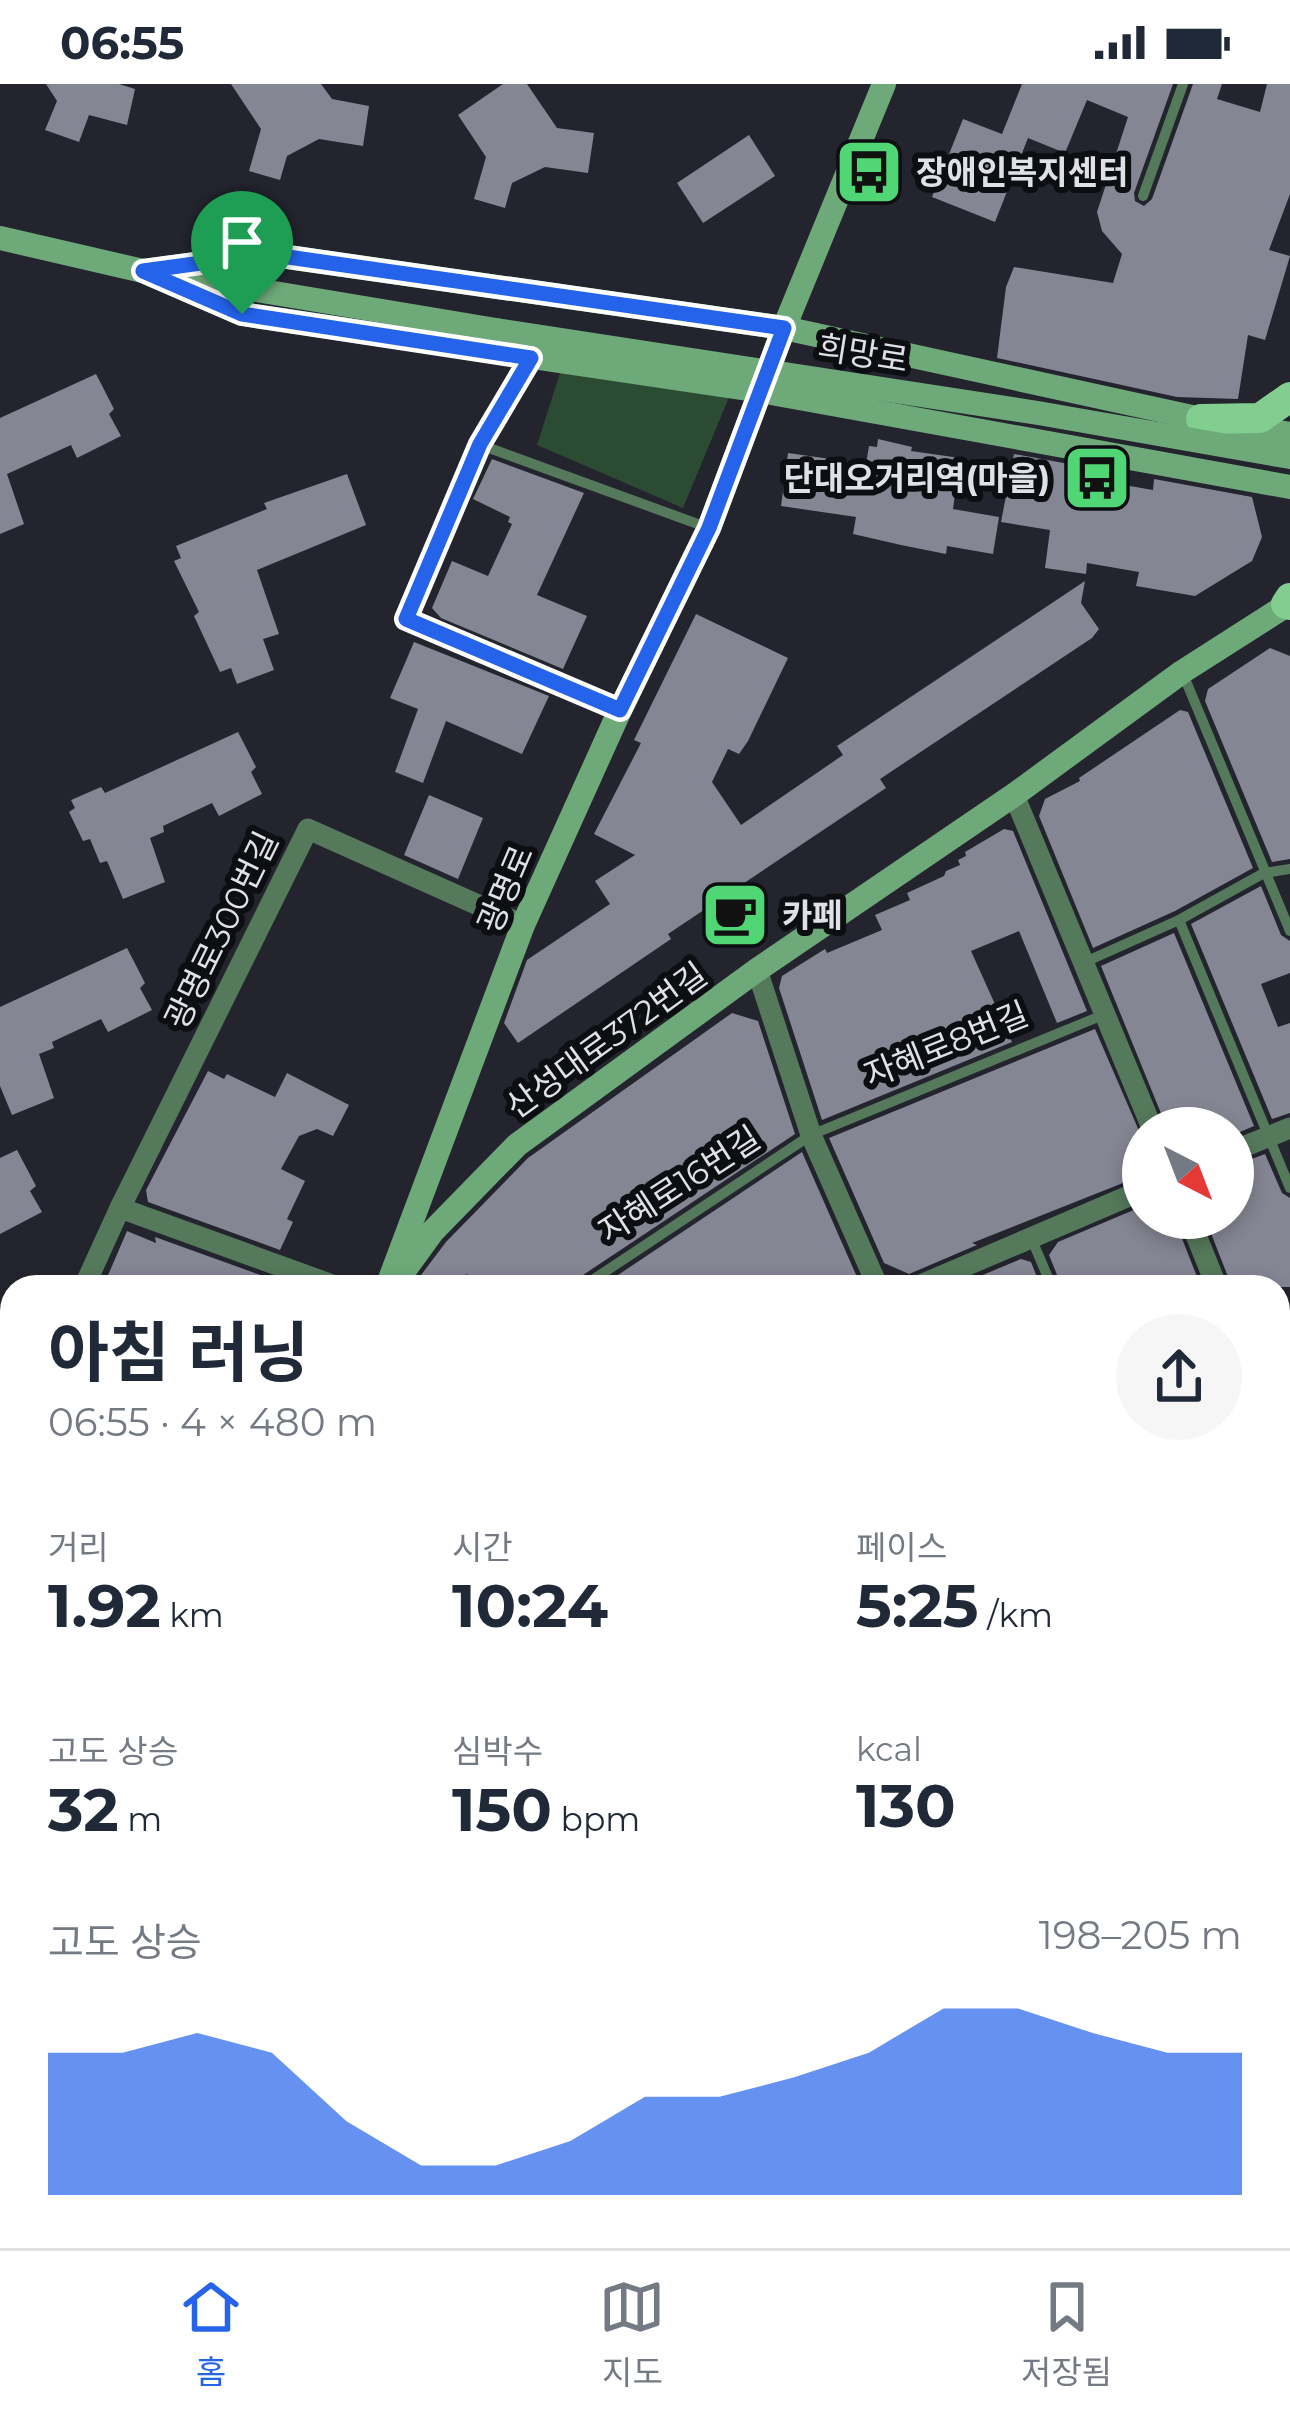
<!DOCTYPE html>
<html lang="ko">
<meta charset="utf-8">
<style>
body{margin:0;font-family:Montserrat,"Noto Sans KR",sans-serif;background:#f6f6f7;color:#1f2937;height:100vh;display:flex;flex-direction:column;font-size:45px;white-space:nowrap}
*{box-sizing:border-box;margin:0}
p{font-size:39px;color:#747a83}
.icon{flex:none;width:66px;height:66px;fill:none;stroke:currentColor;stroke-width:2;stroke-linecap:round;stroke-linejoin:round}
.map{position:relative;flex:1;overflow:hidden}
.drawer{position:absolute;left:0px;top:1191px;width:1290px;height:975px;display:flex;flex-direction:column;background:#fff;border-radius:36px 36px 0 0;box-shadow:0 6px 18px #0003}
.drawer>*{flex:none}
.needle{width:78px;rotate:138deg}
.tools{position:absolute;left:1122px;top:1023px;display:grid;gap:24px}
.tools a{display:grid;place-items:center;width:132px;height:132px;border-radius:50%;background:#fff;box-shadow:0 6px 18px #0003;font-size:60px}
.pin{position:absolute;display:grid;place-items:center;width:102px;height:102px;color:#fff;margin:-123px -51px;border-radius:50% 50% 50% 0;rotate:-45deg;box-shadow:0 0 12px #0007}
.pin .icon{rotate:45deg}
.round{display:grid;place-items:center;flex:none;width:126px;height:126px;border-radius:63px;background:#f6f6f7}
.overview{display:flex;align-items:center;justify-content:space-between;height:204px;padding:0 48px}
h1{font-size:66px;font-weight:700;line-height:90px}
.figures{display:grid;grid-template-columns:repeat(3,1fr);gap:18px;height:204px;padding:12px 48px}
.figures div{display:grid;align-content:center}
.figures b{font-size:60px;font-weight:700}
.figures small{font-size:33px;font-weight:400}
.figures p{font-size:33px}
.chart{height:336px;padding:24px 48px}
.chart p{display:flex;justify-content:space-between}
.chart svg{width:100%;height:216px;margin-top:12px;fill:#2563eb;opacity:.7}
.status{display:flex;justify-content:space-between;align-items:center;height:84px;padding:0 60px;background:#fff;direction:ltr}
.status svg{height:33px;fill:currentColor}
.menu{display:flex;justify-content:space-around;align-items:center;height:168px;border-top:3px solid #e0e1e3;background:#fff;font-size:33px;color:#747a83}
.menu a{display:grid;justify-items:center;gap:6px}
.menu .current{color:#2563eb}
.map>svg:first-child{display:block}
.green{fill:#2b4c32}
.building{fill:#858693}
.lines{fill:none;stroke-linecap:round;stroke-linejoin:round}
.lane{stroke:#55795b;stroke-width:10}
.street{stroke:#55795b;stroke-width:21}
.secondary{stroke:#6ea979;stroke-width:24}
.primary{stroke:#81ce90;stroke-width:30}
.secondary-bridge{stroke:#6ea979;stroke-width:24}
.route-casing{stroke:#fff;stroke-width:24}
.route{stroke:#2563eb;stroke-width:15}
.labels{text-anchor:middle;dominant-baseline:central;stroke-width:12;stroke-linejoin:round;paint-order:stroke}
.poi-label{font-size:33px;font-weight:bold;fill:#e0e1e8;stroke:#0d0e12;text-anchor:start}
.street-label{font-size:33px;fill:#e0e1e8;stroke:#0d0e12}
</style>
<div class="status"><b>06:55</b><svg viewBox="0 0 49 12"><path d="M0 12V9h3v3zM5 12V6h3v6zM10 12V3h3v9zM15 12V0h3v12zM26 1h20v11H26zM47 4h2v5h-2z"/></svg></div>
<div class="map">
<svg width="1290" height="2164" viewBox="0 0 1290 2164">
<rect width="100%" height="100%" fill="#23242e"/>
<path class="green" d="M 561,286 L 730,311 L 683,424 L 537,361 Z"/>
<g class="building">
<path d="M 46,0 L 119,0 L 135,5 L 127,41 L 89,31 L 79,58 L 45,46 L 57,17 Z"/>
<path d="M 231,0 L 321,0 L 332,15 L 369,22 L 363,62 L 319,55 L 287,72 L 280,96 L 249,87 L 261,45 Z"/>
<path d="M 503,0 L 527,0 L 557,44 L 594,49 L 588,89 L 545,83 L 512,99 L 505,124 L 474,115 L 486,73 L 458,31 Z"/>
<path d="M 1022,0 L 1173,0 L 1134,109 L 1135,117 L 1144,122 L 1152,115 L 1193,0 L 1222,0 L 1217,15 L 1260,28 L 1267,0 L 1290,0 L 1290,110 L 1269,166 L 1290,172 L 1265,256 L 1248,251 L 1238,315 L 1177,313 L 997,274 L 1006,203 L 1014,183 L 1113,199 L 1122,170 L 1102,147 L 1097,128 L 1128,33 L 1087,16 L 1065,69 L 1028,54 L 995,138 L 932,113 L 963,35 L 1002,50 Z"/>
<path d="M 749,51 L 775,92 L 703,139 L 677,99 Z"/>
<path d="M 96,290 L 114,325 L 109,330 L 121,352 L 77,374 L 71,361 L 7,390 L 24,440 L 0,450 L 0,334 Z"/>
<path d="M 878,355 L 912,363 L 911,367 L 960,374 L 953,425 L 999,433 L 993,470 L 947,462 L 946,470 L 901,461 L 853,450 L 856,433 L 781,422 L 788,369 L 866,380 L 869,362 L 877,363 Z"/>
<path d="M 1014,370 L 1080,382 L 1078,393 L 1153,406 L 1154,395 L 1252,413 L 1262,453 L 1252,477 L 1195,512 L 1136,502 L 1139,488 L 1087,479 L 1086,490 L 1045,484 L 1050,446 L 1001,438 Z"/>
<path d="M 492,375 L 584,409 L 537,511 L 587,532 L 563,585 L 441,534 L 432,524 L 452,477 L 488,492 L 512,440 L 508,438 L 510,433 L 473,415 Z"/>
<path d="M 347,390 L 366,441 L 257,486 L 279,550 L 263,555 L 274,586 L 237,600 L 231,584 L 220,588 L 194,532 L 199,528 L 174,477 L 181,474 L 176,462 L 267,425 L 264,419 Z"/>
<path d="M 1085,497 L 1081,519 L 1099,545 L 1092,554 L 880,695 L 886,704 L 668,850 L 671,855 L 518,959 L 504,939 L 527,876 L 610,820 L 595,797 L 635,771 L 594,750 L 641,659 L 634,656 L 696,530 L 788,574 L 748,657 L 739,670 L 728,665 L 712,698 L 741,741 L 843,671 L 837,662 Z"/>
<path d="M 414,558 L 549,612 L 522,670 L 446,637 L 423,699 L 395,688 L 418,625 L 390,614 Z"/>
<path d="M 1270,564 L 1290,572 L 1290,775 L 1272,778 L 1205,617 L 1208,605 Z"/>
<path d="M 1180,626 L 1188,628 L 1253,784 L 1175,827 L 1093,864 L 1039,732 L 1045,715 L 1080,697 L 1079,694 Z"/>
<path d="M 238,648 L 256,683 L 251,688 L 262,710 L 219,732 L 212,719 L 163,742 L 164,748 L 150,754 L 165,798 L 123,815 L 107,777 L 100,779 L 90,755 L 83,757 L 69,728 L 75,724 L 71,716 L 101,703 L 105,709 Z"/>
<path d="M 429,711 L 483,734 L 458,795 L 404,771 Z"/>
<path d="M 1004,745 L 1013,747 L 1087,927 L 1057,939 L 1019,847 L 971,867 L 1012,958 L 822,1036 L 779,904 L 782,892 L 825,865 L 827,869 L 882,846 L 875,831 L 910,816 L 907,809 L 944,792 L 946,787 L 960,781 L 958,776 L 966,772 L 965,768 Z"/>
<path d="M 1261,802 L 1281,851 L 1290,857 L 1290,889 L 1261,900 L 1278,943 L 1290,939 L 1290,1029 L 1272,1035 L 1191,840 Z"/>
<path d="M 1174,849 L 1254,1042 L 1233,1051 L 1233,1044 L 1167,1044 L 1101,882 Z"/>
<path d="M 127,864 L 145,899 L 140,904 L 152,926 L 108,948 L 101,935 L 52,958 L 54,964 L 39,970 L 54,1014 L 12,1031 L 0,1002 L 0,923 Z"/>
<path d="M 732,929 L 758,937 L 795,1050 L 577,1195 L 572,1203 L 477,1203 L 467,1190 L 449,1203 L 412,1203 L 446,1158 L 528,1074 Z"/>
<path d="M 1095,945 L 1143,1056 L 1143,1091 L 972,1159 L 977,1161 L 909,1190 L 884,1179 L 829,1054 Z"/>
<path d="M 208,987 L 224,995 L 227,990 L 275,1013 L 287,989 L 349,1021 L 333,1052 L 317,1045 L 299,1052 L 281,1085 L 305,1097 L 287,1135 L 293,1138 L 280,1166 L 148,1118 L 146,1106 Z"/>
<path d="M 17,1066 L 36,1102 L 30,1107 L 42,1128 L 0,1150 L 0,1074 Z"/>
<path d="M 802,1068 L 857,1193 L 856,1203 L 600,1203 Z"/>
<path d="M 1265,1070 L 1282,1109 L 1290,1114 L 1290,1203 L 1232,1203 L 1205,1134 L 1233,1134 L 1233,1082 Z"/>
<path d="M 1143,1122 L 1143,1134 L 1174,1134 L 1201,1203 L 1062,1203 L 1049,1171 L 1058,1158 Z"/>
<path d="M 127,1147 L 156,1159 L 155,1153 L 266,1193 L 261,1203 L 103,1203 Z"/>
<path d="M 1021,1175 L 1031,1178 L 1041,1203 L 954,1203 Z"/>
</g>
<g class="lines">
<g class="lane">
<path d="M 1143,112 L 1183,0"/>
<path d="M 481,361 L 706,443"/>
<path d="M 1183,590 L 1290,847"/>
<path d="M 1179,836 L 1290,1104"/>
<path d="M 1085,878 L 1179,836 L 1264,789 L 1290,785"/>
<path d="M 1032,1156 L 1052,1203"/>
<path d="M 582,1203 L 811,1051 L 1103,931"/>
<path d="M 1278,1741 L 1290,1769"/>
<path d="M 439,2154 L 461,2164"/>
<path d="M 47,2164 L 51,2154"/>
<path d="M 345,2164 L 350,2154"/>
<path d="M 492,2164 L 497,2154"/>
<path d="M 685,2164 L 693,2154"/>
</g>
<g class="street">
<path d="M 531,274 L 480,360 L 406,535 L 620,626"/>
<path d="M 1014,711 L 1152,1044"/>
<path d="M 757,886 L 811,1051 L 878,1203"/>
<path d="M 1233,1067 L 1290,1044"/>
<path d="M 120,1124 L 338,1203"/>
<path d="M 1189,1134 L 1217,1203"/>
<path d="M 84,1203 L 120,1124 L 308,745 L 523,841"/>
<path d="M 916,1203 L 1143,1106"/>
<path d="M 1278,1350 L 1290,1378"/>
<path d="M 0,1392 L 12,1365"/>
<path d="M 0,1639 L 12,1644"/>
<path d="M 1278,1656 L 1290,1651"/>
<path d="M 1278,2137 L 1289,2164"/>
<path d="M 870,2154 L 881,2164"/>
<path d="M 202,2164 L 206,2154"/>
<path d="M 1249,2164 L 1270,2154"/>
</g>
<g class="secondary">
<path d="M 0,154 L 143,187 L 496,246"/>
<path d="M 143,187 L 242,230 L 761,307 L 1290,403"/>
<path d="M 145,187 L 267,170 L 784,244 L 1201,335 L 1290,350"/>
<path d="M 401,1191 L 433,1147 L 517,1061 L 757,886 L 1014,711 L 1182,588 L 1290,519"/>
<path d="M 387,1203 L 523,841 L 620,626 L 709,444 L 784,244 L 884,0"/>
<path d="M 0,1939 L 12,1913"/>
</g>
<g class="primary">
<path d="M 1201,335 L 1260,334 L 1290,313"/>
<path d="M 1290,514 L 1286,520 L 1290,521"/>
</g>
<path class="secondary-bridge" d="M 496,246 L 1038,329 L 1290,373"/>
</g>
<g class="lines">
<g class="route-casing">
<path id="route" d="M 267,170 L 784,244 L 709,444 L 620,626 L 406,535 L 480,360 L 531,274 L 242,230 L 143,187 Z"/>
</g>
<use href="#route" class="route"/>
</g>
<defs>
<g id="bus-square" transform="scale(3.45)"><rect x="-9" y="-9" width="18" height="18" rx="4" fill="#50d674" stroke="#0d0e12"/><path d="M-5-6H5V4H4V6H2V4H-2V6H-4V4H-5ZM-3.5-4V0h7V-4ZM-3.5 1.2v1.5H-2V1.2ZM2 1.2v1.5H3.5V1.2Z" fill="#111"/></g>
<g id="cafe-square" transform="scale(3.45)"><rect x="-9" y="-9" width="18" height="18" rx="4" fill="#50d674" stroke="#0d0e12"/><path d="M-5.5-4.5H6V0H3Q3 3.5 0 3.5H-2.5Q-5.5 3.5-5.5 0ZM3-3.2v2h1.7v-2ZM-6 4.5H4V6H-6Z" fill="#111"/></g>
</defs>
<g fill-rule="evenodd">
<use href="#bus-square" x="869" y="88"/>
<use href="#bus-square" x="1097" y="394"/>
<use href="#cafe-square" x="735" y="831"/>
</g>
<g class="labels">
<g class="poi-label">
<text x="916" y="88">장애인복지센터</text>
<text x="1050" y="394" text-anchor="end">단대오거리역(마을)</text>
<text x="782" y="831">카페</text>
</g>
<g class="street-label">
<text transform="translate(863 269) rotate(9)">희망로</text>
<text transform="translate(505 805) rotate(-67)">광명로</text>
<text transform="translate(221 846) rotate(-64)">광명로300번길</text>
<text transform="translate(606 956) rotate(-36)">산성대로372번길</text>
<text transform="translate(946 960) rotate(-22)">자혜로8번길</text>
<text transform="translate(679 1100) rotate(-33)">자혜로16번길</text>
</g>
</g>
</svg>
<div class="tools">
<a><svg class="needle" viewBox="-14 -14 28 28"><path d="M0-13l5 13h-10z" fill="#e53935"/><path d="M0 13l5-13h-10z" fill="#747a83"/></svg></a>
</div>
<div class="pin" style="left:242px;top:230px;background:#1e9e55"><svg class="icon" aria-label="arrive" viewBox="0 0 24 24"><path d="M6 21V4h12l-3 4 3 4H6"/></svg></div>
<section class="drawer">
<div class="overview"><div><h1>아침 러닝</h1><p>06:55 · 4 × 480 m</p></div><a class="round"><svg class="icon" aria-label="share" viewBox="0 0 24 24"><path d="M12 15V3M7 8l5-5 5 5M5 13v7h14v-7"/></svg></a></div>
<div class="figures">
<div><p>거리</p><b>1.92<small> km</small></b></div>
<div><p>시간</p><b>10:24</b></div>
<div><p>페이스</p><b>5:25<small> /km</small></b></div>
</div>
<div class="figures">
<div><p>고도 상승</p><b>32<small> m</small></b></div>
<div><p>심박수</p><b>150<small> bpm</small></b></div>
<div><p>kcal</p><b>130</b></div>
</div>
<div class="chart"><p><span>고도 상승</span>198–205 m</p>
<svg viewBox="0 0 160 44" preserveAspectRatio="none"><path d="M0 44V15L10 15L20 11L30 15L40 29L50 38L60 38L70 33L80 24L90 24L100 20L110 15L120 6L130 6L140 11L150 15L160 15V44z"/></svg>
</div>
</section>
</div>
<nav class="menu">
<a class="current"><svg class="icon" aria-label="home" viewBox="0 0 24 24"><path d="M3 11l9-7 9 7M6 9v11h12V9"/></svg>홈</a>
<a><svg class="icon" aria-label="map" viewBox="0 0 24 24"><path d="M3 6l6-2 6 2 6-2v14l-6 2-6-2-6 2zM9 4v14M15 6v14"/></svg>지도</a>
<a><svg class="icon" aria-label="saved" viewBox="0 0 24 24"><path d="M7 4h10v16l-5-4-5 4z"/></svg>저장됨</a>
</nav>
